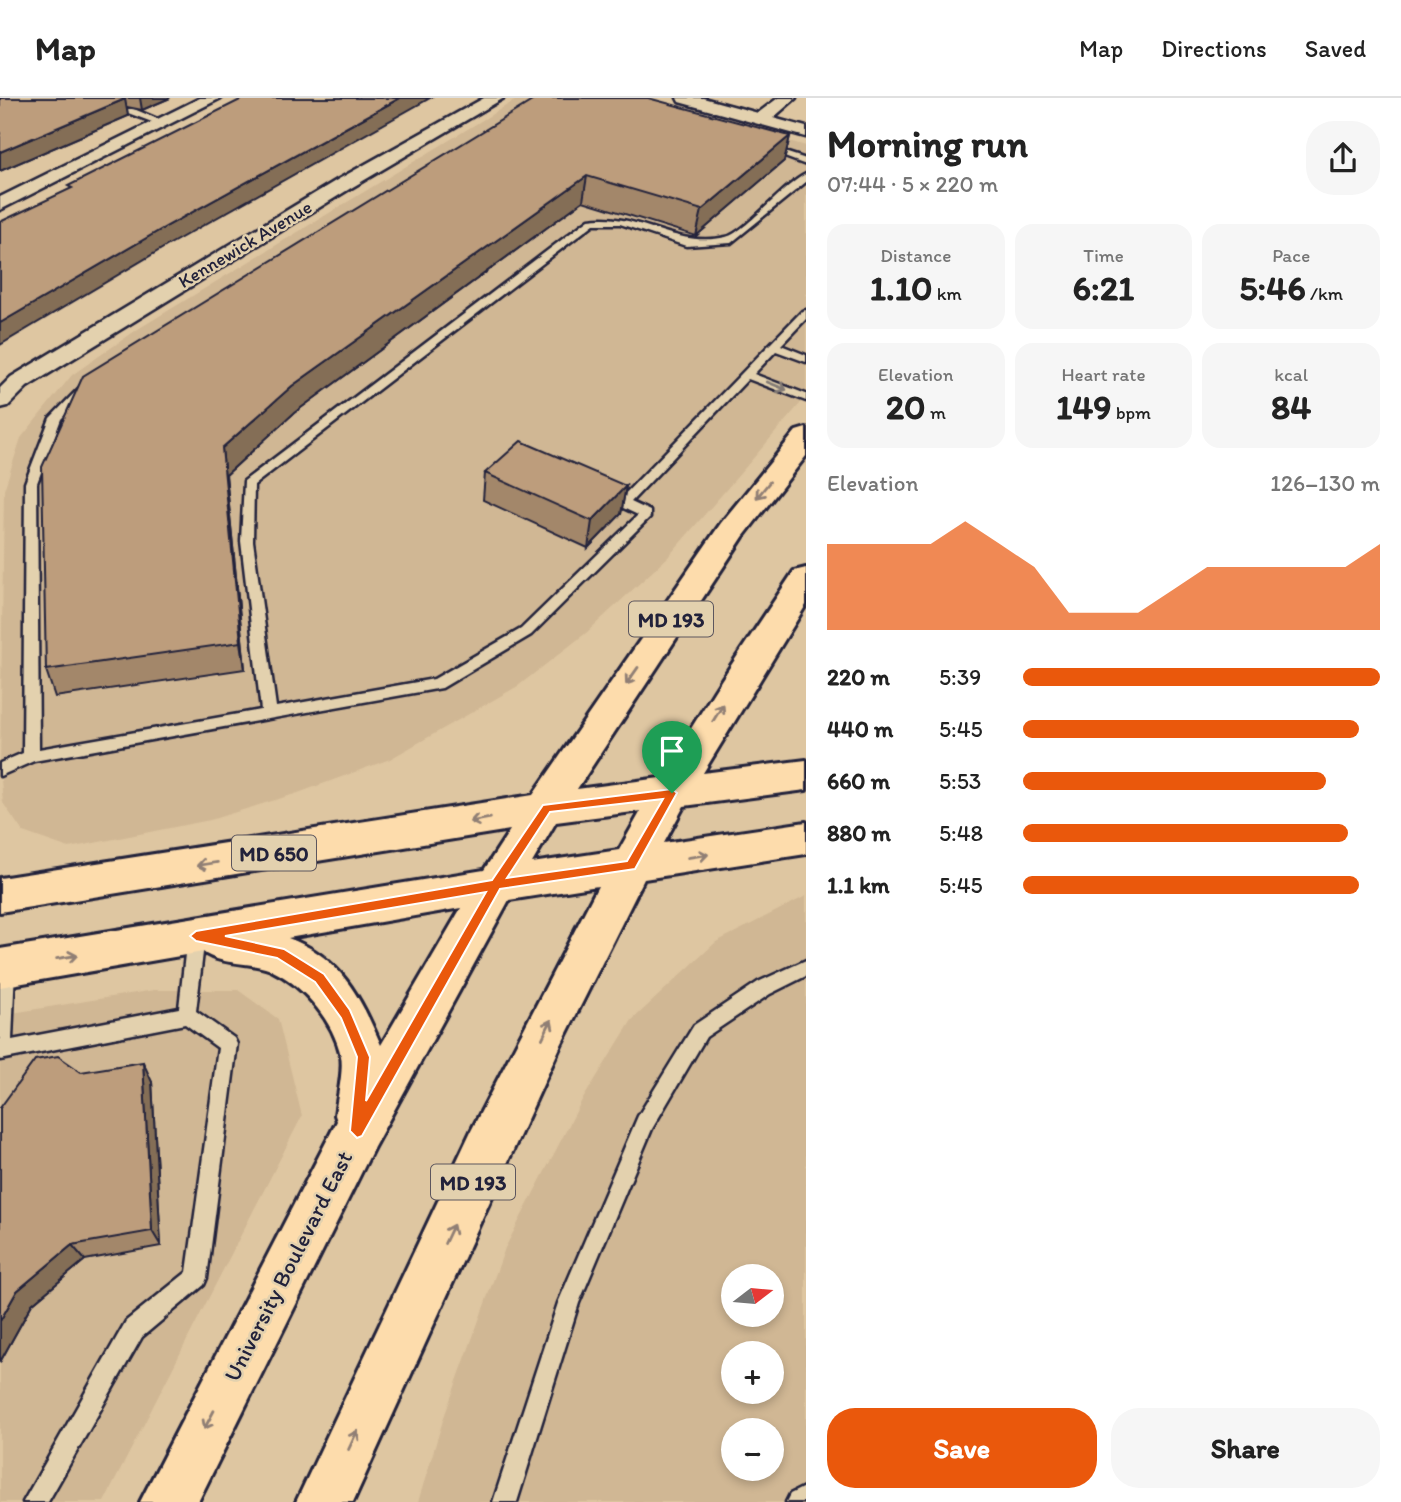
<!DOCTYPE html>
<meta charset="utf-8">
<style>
body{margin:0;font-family:Itim,sans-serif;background:#f6f6f6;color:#222;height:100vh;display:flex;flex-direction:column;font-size:26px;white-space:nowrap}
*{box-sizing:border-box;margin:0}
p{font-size:23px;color:#767676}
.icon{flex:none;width:38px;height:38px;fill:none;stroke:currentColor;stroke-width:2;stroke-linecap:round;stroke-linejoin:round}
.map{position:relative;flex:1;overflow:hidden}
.drawer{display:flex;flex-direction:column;background:#fff;width:595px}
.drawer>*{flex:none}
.needle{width:46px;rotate:74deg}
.tools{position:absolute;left:721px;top:1166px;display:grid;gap:14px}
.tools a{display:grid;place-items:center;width:63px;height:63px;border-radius:50%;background:#fff;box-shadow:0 4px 10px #0003;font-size:35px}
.pin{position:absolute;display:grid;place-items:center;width:60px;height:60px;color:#fff;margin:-72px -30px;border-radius:50% 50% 50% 0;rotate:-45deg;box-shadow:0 0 7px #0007}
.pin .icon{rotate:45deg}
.round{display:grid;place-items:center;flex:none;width:74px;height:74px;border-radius:28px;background:#f6f6f6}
.overview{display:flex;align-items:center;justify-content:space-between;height:119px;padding:0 21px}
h1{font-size:38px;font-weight:700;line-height:52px}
.stats{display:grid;grid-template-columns:repeat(3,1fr);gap:10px;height:119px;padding:7px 21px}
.stats div{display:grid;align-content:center;border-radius:18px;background:#f6f6f6;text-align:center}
.stats b{font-size:35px;font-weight:700}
.stats small{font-size:19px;font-weight:400}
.stats p{font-size:19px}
.chart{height:196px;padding:14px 21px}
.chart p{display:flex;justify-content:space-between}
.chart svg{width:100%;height:126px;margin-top:7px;fill:#ea580c;opacity:.7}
.primary-button{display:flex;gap:14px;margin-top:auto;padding:14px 21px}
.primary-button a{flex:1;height:80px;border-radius:28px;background:#ea580c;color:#fff;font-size:28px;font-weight:700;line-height:80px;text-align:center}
.primary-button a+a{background:#f6f6f6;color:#222}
ul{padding:0 21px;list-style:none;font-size:23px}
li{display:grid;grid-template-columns:112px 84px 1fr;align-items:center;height:52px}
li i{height:18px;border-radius:9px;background:#ea580c}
header{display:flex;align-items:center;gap:42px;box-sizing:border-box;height:98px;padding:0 35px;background:#fff;border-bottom:2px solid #e0e0e0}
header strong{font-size:33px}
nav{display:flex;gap:38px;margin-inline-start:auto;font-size:24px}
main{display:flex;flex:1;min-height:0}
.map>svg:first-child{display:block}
.built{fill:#d0b794;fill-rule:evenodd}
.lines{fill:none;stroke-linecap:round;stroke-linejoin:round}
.service-casing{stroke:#22223b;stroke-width:5}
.minor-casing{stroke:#22223b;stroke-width:5}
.primary-casing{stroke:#22223b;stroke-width:6}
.service{fill:#e3d1ae;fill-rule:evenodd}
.minor{fill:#e3d1ae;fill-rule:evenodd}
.primary{fill:#fddcac;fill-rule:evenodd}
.wall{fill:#a3876a;stroke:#22223b;stroke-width:2}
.shaded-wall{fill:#846e56;stroke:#22223b;stroke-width:2}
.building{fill:#bd9d7b;stroke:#22223b;stroke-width:2}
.oneway{stroke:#827a74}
.oneway2{stroke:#907f74}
.route{fill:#ea580c;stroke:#fff;stroke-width:2;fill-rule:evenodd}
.labels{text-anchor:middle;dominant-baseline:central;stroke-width:5;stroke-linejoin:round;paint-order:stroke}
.far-street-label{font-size:19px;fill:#22223b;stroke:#e3d1ae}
.shield{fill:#e3d1ae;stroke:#5c565e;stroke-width:2}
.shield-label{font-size:21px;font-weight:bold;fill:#22223b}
.street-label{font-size:23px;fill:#22223b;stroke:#e3d1ae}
</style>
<header>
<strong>Map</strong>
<nav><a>Map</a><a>Directions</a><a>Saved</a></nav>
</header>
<main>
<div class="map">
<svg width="806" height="1404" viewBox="0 0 806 1404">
<rect width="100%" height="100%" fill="#dec6a1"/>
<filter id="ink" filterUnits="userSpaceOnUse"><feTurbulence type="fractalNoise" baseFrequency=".0143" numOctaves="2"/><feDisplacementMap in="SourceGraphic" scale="14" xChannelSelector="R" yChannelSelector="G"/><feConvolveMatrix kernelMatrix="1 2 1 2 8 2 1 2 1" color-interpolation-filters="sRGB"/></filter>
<g filter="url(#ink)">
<g class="built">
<path d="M 519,0 L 639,0 L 806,48 L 806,299 L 668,459 L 586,535 L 518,588 L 390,661 L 298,695 L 210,722 L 69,750 L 23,734 L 3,705 L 0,671 L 4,392 L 21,340 L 72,277 L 138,231 Z"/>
<path d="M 806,798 L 806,1404 L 418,1404 L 444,1319 L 505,1150 L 581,1004 L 632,922 L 716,844 ZM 733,1178 L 772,1178 L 772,1216 L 733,1216 ZM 733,1255 L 772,1255 L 772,1293 L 733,1293 ZM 733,1332 L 772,1332 L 772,1370 L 733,1370 Z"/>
<path d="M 154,892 L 238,892 L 278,921 L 302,1018 L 104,1404 L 0,1404 L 0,917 Z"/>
</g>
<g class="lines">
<g class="service-casing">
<g id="service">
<path d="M 128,11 L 134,11 L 167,25 L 160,27 L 128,15 Z"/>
<path d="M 763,47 L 806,61 L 806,67 L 763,51 Z"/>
<path d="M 806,76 L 806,84 L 731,145 L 686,148 L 620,126 L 594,126 L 254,387 L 253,443 L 276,609 L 434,581 L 521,531 L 638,417 L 619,408 L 619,402 L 802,213 L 806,212 L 806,221 L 781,247 L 806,257 L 806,264 L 776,253 L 754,276 L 806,296 L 806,303 L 748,281 L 631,404 L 650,413 L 650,419 L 531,537 L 442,590 L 34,663 L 0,678 L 0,665 L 23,655 L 25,385 L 50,320 L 82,287 L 92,289 L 61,321 L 37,385 L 39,651 L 261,612 L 241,443 L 244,383 L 589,121 C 638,113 675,151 726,139 C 745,135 784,86 806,76 Z"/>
<path d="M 196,831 L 202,833 L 205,838 L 196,913 L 234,940 L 237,946 L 207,1180 L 204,1187 L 142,1239 L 48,1404 L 23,1404 L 126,1223 L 187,1174 L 218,950 L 185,926 L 0,962 L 0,863 L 6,861 L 12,863 L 15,869 L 12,942 L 179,910 L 187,838 L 190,833 Z"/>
<path d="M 806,862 L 806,878 L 770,896 L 706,939 L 652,1031 L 579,1205 L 517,1404 L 493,1404 L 558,1205 L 638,1018 L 694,927 L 758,884 Z"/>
<path d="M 806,1388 L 806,1404 L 786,1404 L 790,1396 Z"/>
</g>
</g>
<g class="minor-casing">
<g id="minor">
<path d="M 200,0 L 221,0 L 0,112 L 0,99 Z"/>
<path d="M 484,0 L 504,0 L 351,90 L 27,289 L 8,308 L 0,310 L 0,290 L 11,279 L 337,82 Z"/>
<path d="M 677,0 L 703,0 L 758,15 L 778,0 L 796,0 L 773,20 L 806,29 L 806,39 L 679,4 Z"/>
</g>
</g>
<g class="primary-casing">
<path id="primary" d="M 806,330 L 806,358 L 743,439 L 577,691 L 660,680 L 722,581 L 794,473 L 806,470 L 806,507 L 703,675 L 806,662 L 806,692 L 684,708 L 664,745 L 806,724 L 806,756 L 644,781 L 561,947 L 353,1404 L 296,1404 L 471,1033 L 598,788 L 509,802 L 374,1049 L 198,1404 L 140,1404 L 337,1023 L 335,1017 C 337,1000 344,974 341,958 C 333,922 303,887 271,872 C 250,863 222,868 203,854 L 0,889 L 0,851 L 484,772 L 510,732 L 0,814 L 0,780 L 533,697 L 721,425 L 796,333 ZM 641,713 L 619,752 L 532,765 L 556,724 ZM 461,810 L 381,947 C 360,899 341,859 288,840 Z"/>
</g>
<use href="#service" class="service"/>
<use href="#minor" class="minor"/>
<use href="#primary" class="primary"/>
</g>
<g class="wall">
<path d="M 0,0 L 170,0 L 142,12 L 127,9 L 128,18 L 0,73 Z"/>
<path d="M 537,0 L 790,38 L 784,63 L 696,138 L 583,103 L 294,315 L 226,377 L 245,571 L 55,599 L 46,572 Z"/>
<path d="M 485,375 L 626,388 L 621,416 L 588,450 L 483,402 Z"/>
<path d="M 81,974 L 152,984 L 161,1148 L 85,1162 L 32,1206 L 0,1264 L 0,1010 Z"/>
</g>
<g class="shaded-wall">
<path d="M 140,0 L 170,0 L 142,12 Z"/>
<path d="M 400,0 L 430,0 L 170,146 L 0,247 L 0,225 L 167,128 Z"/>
<path d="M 125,1 L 128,18 L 0,73 L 0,54 Z"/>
<path d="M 790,38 L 784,63 L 696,138 L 702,112 Z"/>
<path d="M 587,78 L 583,103 L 294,315 L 226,377 L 245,571 L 241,544 L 222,350 L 292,288 Z"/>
<path d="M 626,388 L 621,416 L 588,450 L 592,423 Z"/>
<path d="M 143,964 L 152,984 L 161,1148 L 152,1133 Z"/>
<path d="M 72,1147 L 85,1162 L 32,1206 L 0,1264 L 0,1223 L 17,1193 Z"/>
</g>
<g class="building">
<path d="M 0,0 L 125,0 L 125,1 L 0,54 Z"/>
<path d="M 244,0 L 400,0 L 167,128 L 0,225 L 0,124 L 72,90 L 68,88 Z"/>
<path d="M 537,0 L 648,0 L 790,38 L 702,112 L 587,78 L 292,288 L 222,350 L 241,544 L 46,572 L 42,369 L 83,278 Z"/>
<path d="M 521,343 L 626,388 L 592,423 L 485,375 Z"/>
<path d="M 58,958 L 81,974 L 143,964 L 152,1133 L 72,1147 L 17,1193 L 0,1223 L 0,1010 L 35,962 Z"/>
</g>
<defs><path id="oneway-shaft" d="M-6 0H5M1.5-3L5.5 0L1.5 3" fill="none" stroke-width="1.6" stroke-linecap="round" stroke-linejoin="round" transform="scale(1.75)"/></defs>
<use class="oneway" href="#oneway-shaft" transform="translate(777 288) rotate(22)"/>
<g class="oneway2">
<use href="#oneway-shaft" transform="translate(763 392) rotate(129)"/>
<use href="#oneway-shaft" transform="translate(632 578) rotate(125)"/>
<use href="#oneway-shaft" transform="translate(718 615) rotate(-58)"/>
<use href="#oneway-shaft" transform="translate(480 722) rotate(170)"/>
<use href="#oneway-shaft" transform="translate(698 758) rotate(-9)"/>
<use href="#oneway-shaft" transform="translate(207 766) rotate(171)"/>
<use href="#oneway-shaft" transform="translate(67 859) rotate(-9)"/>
<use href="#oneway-shaft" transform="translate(547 931) rotate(-64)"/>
<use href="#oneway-shaft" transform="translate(449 1136) rotate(-65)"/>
<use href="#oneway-shaft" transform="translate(209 1322) rotate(118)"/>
<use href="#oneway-shaft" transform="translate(353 1342) rotate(-65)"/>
</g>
</g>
<path class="route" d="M 672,691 L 677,695 L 635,771 L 500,791 L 362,1038 L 357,1040 L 350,1033 L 357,959 L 341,920 L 315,884 L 277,860 L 196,843 L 190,838 L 196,833 L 492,782 L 543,707 ZM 663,701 L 627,763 L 507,780 L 550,714 ZM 486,794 L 366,1003 L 370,959 L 350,912 L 324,876 L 284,851 L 225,838 Z"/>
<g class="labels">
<g class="far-street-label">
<text transform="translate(245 146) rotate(-31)">Kennewick Avenue</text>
</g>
<g class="shield">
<rect x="629" y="503.5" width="84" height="35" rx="5"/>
<rect x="232" y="737.5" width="84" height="35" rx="5"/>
<rect x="431" y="1066.5" width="84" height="35" rx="5"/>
</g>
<g class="shield-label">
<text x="671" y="521">MD 193</text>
<text x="274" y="755">MD 650</text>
<text x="473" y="1084">MD 193</text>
</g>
<g class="street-label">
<text transform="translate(288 1168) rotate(-63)">University Boulevard East</text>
</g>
</g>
</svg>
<div class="tools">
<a><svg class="needle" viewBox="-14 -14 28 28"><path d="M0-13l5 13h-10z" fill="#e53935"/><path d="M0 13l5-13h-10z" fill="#767676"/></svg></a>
<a>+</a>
<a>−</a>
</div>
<div class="pin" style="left:672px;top:695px;background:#1e9e55"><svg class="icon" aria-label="arrive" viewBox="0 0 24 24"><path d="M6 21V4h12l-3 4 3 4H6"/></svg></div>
</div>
<section class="drawer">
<div class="overview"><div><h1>Morning run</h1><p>07:44 · 5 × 220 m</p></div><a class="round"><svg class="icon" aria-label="share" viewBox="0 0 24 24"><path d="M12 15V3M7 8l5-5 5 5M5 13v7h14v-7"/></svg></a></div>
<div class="stats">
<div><p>Distance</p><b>1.10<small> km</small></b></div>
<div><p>Time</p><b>6:21</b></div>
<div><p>Pace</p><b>5:46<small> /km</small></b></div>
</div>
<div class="stats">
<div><p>Elevation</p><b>20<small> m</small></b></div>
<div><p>Heart rate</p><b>149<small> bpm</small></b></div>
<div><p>kcal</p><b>84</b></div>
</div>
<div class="chart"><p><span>Elevation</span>126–130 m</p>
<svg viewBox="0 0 160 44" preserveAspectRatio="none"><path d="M0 44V14L10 14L20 14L30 14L40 6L50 14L60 22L70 38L80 38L90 38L100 30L110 22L120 22L130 22L140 22L150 22L160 14V44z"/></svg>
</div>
<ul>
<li><b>220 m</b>5:39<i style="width:100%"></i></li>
<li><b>440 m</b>5:45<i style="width:94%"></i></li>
<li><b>660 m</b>5:53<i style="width:85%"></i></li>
<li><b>880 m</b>5:48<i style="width:91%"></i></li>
<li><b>1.1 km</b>5:45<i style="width:94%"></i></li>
</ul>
<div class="primary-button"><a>Save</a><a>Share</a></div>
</section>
</main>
